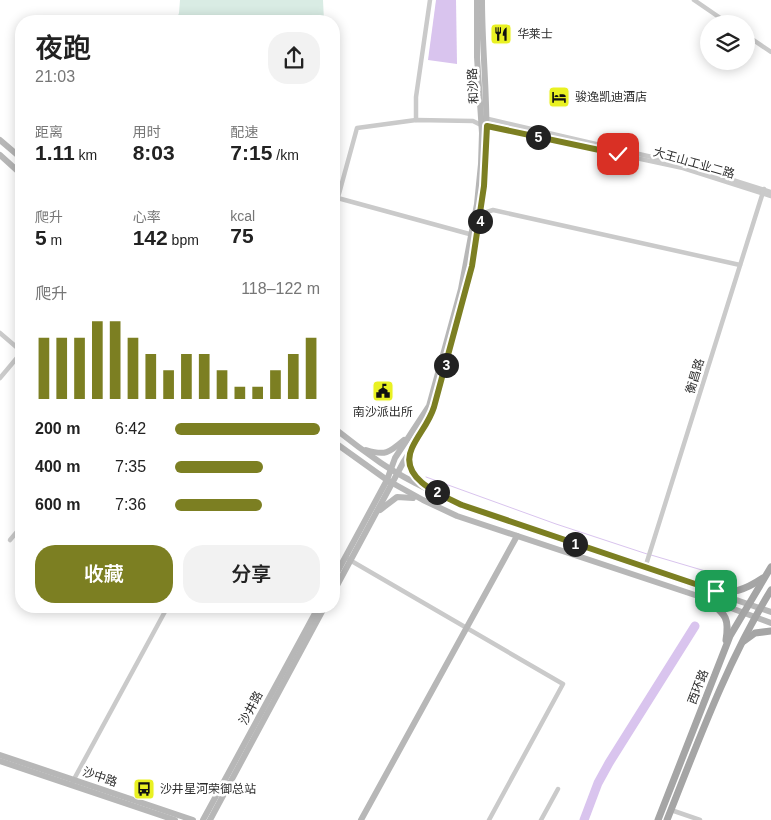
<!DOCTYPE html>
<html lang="zh">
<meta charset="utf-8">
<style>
body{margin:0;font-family:Helvetica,"Noto Sans SC",sans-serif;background:#f2f2f2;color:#222;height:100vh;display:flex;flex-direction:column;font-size:19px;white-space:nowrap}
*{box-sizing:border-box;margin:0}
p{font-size:16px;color:#767676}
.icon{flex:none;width:28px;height:28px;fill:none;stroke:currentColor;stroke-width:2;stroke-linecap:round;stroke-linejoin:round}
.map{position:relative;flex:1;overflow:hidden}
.details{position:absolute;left:15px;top:15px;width:325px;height:598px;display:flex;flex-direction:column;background:#fff;border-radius:20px;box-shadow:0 2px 12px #0003}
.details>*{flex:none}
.tools{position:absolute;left:700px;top:15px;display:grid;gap:10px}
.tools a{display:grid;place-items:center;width:55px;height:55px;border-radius:50%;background:#fff;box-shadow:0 2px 12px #0003;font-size:25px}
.pin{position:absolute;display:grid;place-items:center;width:42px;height:42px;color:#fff;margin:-21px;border-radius:10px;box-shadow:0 2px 8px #0006}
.km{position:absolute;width:25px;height:25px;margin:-12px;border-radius:50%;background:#222;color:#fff;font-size:14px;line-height:25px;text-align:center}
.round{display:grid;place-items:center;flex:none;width:52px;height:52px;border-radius:20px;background:#f2f2f2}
.head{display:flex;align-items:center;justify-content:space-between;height:85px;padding:0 20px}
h1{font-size:28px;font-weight:600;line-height:38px}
.figures{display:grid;grid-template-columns:repeat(3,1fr);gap:8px;height:85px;padding:5px 20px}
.figures div{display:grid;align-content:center}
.figures b{font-size:21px;font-weight:600}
.figures small{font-size:14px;font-weight:400}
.figures p{font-size:14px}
.chart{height:140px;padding:10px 20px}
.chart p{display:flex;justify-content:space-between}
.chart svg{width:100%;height:90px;margin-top:5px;stroke:#7c7f22;stroke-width:6}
.action{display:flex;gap:10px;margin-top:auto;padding:10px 20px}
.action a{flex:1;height:58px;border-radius:20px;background:#7c7f22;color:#fff;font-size:20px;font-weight:600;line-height:58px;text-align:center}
.action a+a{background:#f2f2f2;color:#222}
ul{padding:0 20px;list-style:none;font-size:16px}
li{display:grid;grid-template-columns:80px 60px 1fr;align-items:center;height:38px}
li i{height:12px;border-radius:6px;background:#7c7f22}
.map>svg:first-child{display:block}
.green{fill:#d9ece4}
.water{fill:#d9c4ee}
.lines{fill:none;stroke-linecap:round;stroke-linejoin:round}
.stream{stroke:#d9c4ee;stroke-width:1}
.river{stroke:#d9c4ee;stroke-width:9}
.street{stroke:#cacaca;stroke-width:4.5}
.secondary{stroke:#b7b7b7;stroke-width:6}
.primary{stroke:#a5a5a5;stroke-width:7}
.route-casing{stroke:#fff;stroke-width:10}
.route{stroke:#7c7f22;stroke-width:6}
.labels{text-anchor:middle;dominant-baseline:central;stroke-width:5;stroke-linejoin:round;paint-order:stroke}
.poi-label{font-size:12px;fill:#2d2d2d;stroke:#fff;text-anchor:start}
.street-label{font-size:12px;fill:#2d2d2d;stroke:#fff}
</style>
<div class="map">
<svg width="771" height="820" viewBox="0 0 771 820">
<rect width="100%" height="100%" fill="#fff"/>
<path class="green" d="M 180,0 L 323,0 L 324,21 L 176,21 L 179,13 Z"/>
<path class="water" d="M 436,0 L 456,0 L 457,64 L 428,60 Z"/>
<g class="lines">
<g class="stream">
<path d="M 426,477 L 556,524 L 647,554"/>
<path d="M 651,555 L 729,578"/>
</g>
<path class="river" d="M 584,820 L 598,783 L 609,763 L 695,626"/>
<g class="street">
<path d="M 694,0 L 729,24"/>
<path d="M 746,35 L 771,52"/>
<path d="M 484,118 L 682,164 L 771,192"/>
<path d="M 416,120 L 416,97 L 430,0"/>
<path d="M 334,197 L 473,235"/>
<path d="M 334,212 L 357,128 L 416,120 L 473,121 L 481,125 L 683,168 L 771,196"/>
<path d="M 481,214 L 493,210 L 740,265"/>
<path d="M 0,333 L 21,351"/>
<path d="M 0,378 L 21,353"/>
<path d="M 10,540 L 21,527"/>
<path d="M 348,559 L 563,684 L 489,820"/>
<path d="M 645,568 L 764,189"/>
<path d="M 73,781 L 168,606"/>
<path d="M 671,810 L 700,820"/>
<path d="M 541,820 L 558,789"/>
</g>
<g class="secondary">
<path d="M 0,140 L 21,158"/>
<path d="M 0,155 L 21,174"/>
<path d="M 334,428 C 349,440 365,452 381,463 C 406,480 434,492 462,505 L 771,612"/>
<path d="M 334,442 L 387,480 L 423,500 L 457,516 L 707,599 L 771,623"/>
<path d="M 366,450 C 385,456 389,453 404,440"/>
<path d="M 411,452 C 409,468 412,475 426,485"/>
<path d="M 380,510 L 397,497 L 413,498"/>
<path d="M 334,578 L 387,480 L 395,458 L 429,406 L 461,289 L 477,204 L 481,164 L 482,133 L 477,57 L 477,0"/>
<path d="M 334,591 L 404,461 L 428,423 L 434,407 C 457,327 482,246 486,163 C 489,109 482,54 482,0"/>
<path d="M 0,755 L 193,820"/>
<path d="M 0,761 L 175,820"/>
<path d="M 203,820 L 319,606"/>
<path d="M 210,820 L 325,606"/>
<path d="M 361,820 L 517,536"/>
</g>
<g class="primary">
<path d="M 710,590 C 732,595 745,590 763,578"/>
<path d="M 707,599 C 724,614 730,616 726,640"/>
<path d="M 744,641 L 755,633 L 771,631"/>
<path d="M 658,820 L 730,636 L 771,567"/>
<path d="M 667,820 C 698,742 727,662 771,590"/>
</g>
</g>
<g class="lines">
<g class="route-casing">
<path id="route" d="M 618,154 L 487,126 L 484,186 L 472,266 L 434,407 C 429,423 419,433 412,448 C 398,478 440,495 462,505 L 716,591"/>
</g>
<use href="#route" class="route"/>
</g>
<defs>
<g id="restaurant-square" transform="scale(1.125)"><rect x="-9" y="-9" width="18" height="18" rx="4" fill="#e9f122" stroke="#fff"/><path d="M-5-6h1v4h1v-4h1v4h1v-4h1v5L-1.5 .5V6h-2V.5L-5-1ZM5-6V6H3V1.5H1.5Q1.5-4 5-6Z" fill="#111"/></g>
<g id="hotel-square" transform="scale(1.125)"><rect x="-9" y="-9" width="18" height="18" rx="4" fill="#e9f122" stroke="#fff"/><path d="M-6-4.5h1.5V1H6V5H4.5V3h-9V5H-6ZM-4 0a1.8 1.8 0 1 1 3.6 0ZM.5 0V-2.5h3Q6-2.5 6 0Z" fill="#111"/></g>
<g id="civic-square" transform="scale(1.125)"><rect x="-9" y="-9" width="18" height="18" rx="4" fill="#e9f122" stroke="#fff"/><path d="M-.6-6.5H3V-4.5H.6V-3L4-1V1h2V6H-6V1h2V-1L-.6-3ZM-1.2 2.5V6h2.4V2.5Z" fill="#111"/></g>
<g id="bus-square" transform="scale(1.125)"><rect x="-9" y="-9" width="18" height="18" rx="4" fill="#e9f122" stroke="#fff"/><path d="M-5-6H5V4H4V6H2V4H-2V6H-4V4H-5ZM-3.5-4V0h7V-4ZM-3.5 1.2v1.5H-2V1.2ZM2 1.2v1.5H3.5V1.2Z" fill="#111"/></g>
</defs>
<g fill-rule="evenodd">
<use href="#restaurant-square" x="501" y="34"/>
<use href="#hotel-square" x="559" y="97"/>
<use href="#civic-square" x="383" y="391"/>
<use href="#bus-square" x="144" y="789"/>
</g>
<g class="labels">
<g class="poi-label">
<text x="517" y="34">华莱士</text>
<text x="575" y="97">骏逸凯迪酒店</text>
<text x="383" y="412" text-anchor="middle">南沙派出所</text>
<text x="160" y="789">沙井星河荣御总站</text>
</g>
<g class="street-label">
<text transform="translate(473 86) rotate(-93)">和沙路</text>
<text transform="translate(694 163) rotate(16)">大王山工业二路</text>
<text transform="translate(695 376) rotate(-73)">衡昌路</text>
<text transform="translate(698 687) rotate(-69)">西环路</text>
<text transform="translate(251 708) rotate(-62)">沙井路</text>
<text transform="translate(100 777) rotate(19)">沙中路</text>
</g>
</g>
</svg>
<div class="tools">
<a><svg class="icon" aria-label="layers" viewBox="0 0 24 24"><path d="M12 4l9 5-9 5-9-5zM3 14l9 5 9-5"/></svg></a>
</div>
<div class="pin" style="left:716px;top:591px;background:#1e9e55"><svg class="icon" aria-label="arrive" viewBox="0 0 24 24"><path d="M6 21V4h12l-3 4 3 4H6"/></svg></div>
<div class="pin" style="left:618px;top:154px;background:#d93025"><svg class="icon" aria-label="check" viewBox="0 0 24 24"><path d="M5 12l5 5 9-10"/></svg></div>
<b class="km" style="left:575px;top:544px">1</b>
<b class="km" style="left:437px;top:492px">2</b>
<b class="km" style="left:446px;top:365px">3</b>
<b class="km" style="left:480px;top:221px">4</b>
<b class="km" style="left:538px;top:137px">5</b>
<section class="details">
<div class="head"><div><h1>夜跑</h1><p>21:03</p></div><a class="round"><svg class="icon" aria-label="share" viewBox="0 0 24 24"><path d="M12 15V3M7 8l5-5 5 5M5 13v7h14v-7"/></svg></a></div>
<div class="figures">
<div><p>距离</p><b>1.11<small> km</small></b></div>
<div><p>用时</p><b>8:03</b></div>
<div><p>配速</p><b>7:15<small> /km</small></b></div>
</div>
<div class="figures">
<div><p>爬升</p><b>5<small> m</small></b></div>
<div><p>心率</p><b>142<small> bpm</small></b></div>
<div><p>kcal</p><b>75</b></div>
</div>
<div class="chart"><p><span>爬升</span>118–122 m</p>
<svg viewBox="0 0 160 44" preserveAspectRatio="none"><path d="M5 44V14M15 44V14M25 44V14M35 44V6M45 44V6M55 44V14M65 44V22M75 44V30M85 44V22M95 44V22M105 44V30M115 44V38M125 44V38M135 44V30M145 44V22M155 44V14"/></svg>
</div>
<ul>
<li><b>200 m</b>6:42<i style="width:100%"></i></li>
<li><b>400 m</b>7:35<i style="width:61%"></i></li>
<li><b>600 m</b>7:36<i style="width:60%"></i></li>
</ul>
<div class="action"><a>收藏</a><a>分享</a></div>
</section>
</div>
